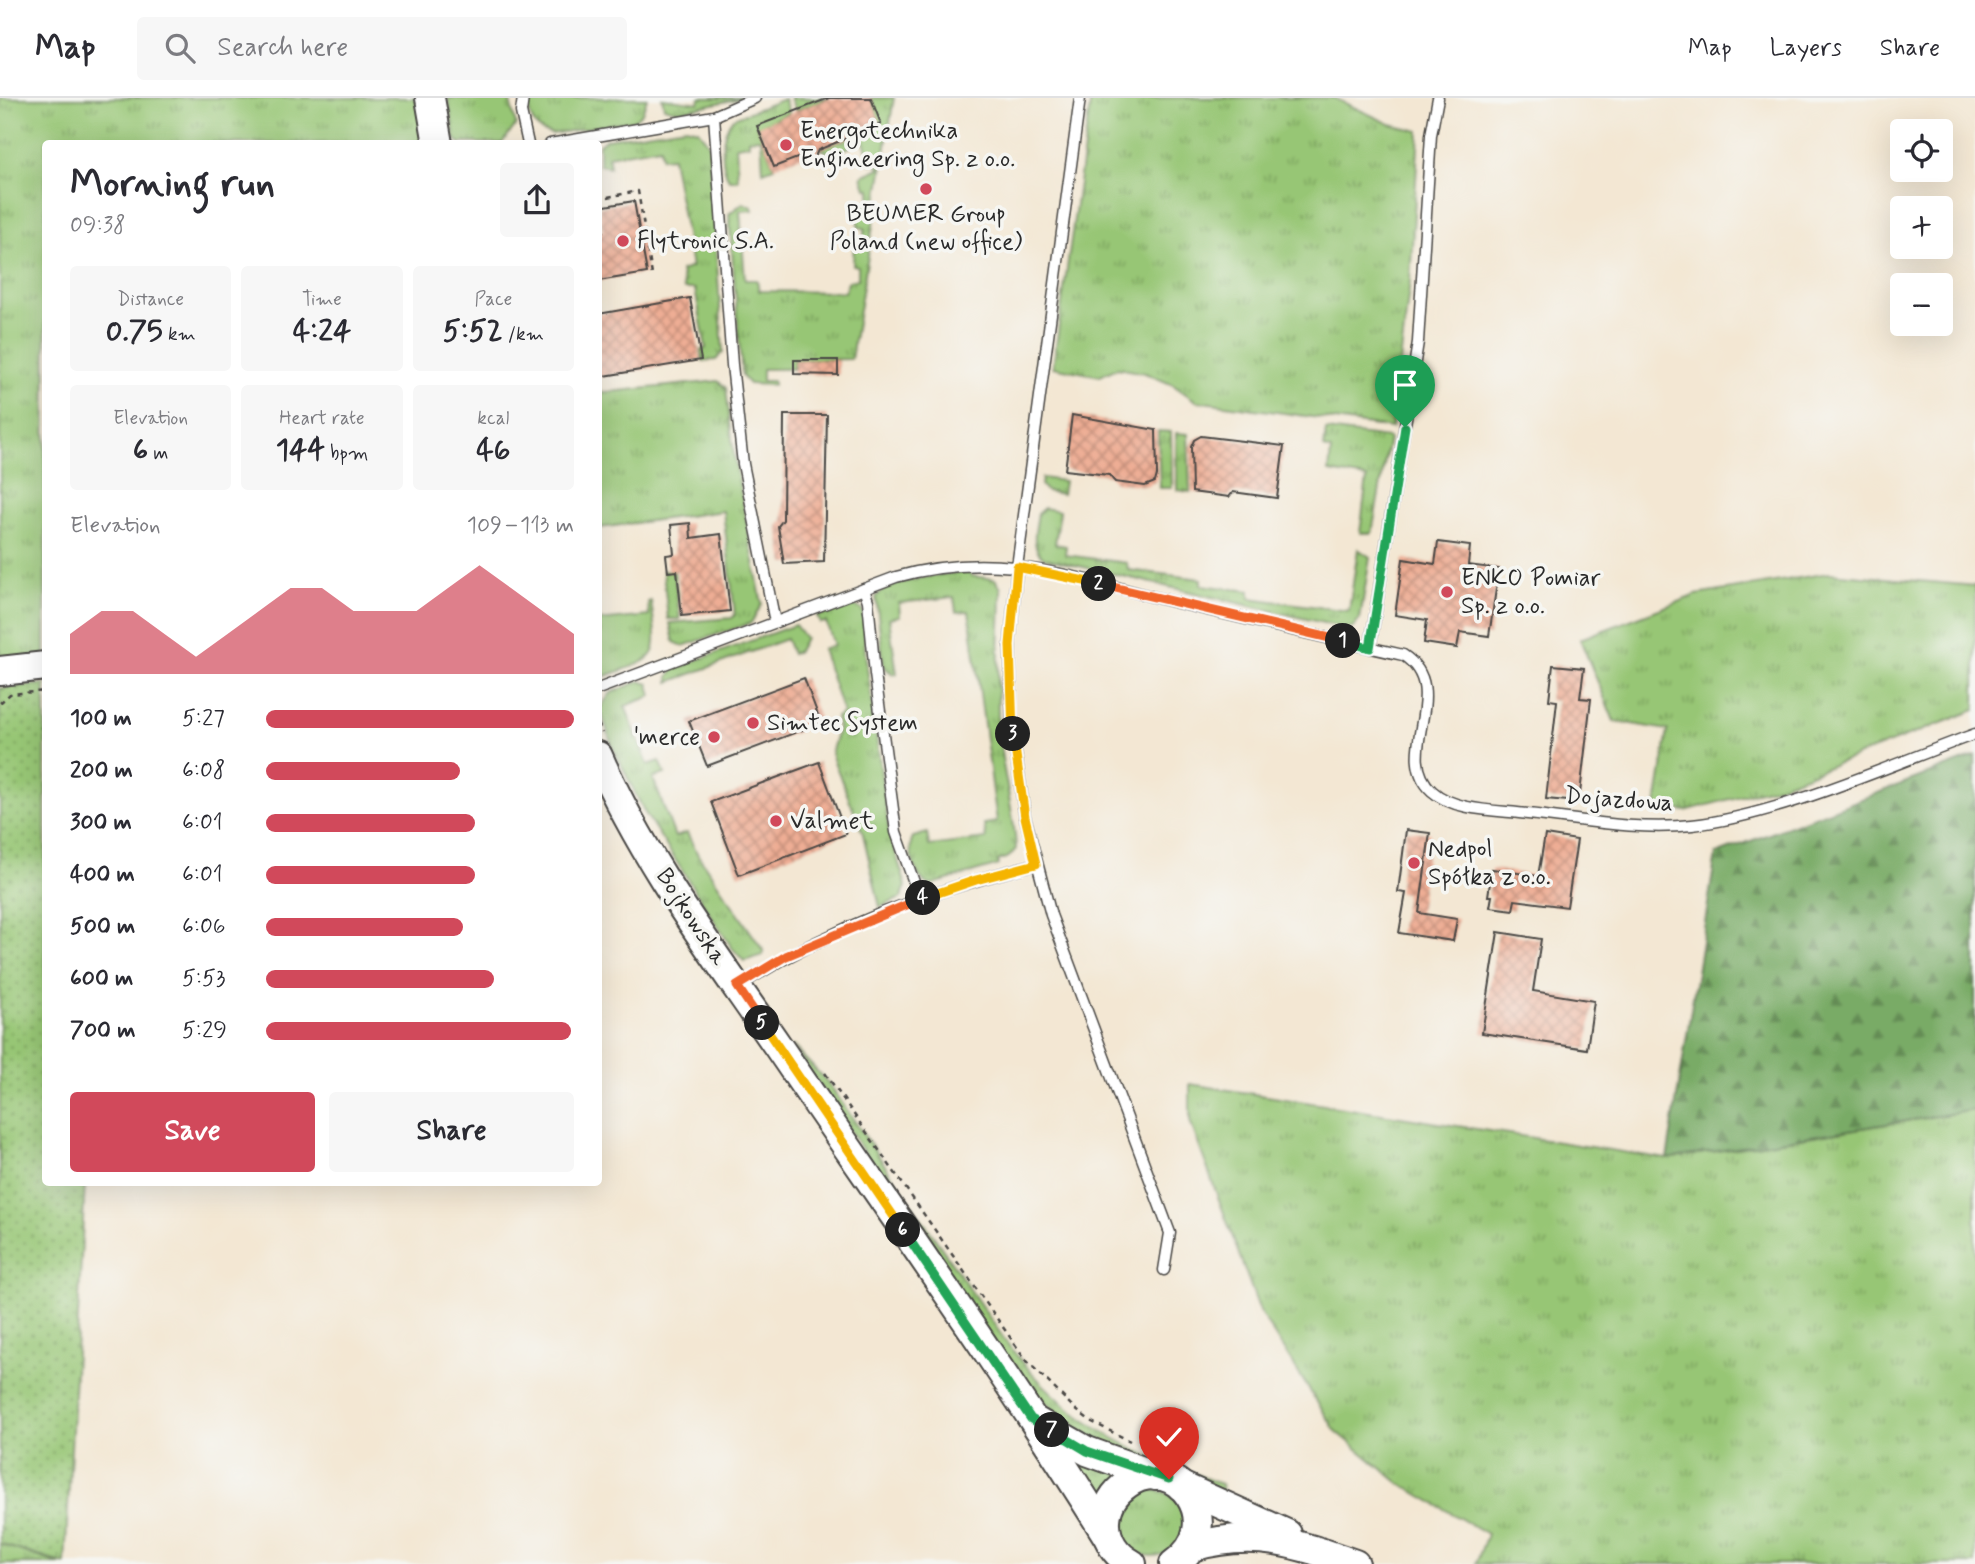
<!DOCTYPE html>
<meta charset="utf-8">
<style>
body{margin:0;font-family:Mynerve,sans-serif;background:#f7f7f7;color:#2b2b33;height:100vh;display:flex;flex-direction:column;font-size:26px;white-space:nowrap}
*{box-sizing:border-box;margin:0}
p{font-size:23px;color:#7c7c81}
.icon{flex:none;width:38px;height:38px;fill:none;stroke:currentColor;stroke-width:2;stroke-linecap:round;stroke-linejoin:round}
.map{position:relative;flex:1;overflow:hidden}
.drawer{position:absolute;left:42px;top:42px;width:560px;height:1046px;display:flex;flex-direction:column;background:#fff;border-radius:7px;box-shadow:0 7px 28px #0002}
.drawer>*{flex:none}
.controls{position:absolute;left:1890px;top:21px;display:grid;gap:14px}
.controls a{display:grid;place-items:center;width:63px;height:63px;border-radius:7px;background:#fff;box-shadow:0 7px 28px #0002;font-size:35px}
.pin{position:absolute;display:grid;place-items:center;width:60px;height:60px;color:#fff;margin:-72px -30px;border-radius:50% 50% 50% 0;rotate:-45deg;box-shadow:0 0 7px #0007}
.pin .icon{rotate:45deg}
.km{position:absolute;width:35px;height:35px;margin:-18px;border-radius:50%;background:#222;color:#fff;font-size:19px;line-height:35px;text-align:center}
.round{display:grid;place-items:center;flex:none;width:74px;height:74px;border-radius:7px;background:#f7f7f7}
.head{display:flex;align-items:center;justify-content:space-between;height:119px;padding:0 28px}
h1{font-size:38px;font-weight:700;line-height:52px}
.stats{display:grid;grid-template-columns:repeat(3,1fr);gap:10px;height:119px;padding:7px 28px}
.stats div{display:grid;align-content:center;border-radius:7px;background:#f7f7f7;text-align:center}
.stats b{font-size:30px;font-weight:700}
.stats small{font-size:19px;font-weight:400}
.stats p{font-size:19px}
.chart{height:196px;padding:14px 28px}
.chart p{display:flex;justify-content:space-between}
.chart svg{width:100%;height:126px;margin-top:7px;fill:#d1495b;opacity:.7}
.cta{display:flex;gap:14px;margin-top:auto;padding:14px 28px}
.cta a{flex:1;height:80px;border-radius:7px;background:#d1495b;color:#fff;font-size:28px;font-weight:700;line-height:80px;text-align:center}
.cta a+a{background:#f7f7f7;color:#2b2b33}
ul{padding:0 28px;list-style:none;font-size:23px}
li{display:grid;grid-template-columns:112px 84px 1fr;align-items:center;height:52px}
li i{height:18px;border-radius:9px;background:#d1495b}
header{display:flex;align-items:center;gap:42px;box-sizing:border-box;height:98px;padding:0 35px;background:#fff;border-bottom:2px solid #e1e1e2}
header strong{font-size:33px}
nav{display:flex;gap:38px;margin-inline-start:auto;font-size:24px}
.search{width:490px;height:63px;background:#f7f7f7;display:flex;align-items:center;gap:18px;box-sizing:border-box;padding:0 24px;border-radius:7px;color:#7c7c81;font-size:26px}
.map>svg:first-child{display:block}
.grass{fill:url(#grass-tufts);stroke:#617850;stroke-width:2}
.forest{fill:url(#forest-firs);stroke:#526b48;stroke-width:2}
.park{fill:url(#park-dots);stroke:#617850;stroke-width:2}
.building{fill:url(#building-cross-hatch)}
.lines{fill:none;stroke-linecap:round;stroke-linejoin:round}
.lane-casing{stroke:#494744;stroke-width:13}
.secondary-casing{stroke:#494744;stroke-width:32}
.path{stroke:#494744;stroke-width:2.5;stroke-dasharray:5 5;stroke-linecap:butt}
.lane{stroke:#fff;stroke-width:10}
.secondary{stroke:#fff;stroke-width:28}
.split-1-casing{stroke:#fff;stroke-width:14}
.split-2-casing{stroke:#fff;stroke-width:14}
.split-3-casing{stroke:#fff;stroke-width:14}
.split-4-casing{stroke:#fff;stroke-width:14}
.split-5-casing{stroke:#fff;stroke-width:14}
.split-6-casing{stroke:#fff;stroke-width:14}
.split-7-casing{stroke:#fff;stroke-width:14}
.split-8-casing{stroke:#fff;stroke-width:14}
.split-1{stroke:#22a559;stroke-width:9}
.split-2{stroke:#f0652b;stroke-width:9}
.split-3{stroke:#f5b400;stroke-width:9}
.split-4{stroke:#f5b400;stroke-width:9}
.split-5{stroke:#f0652b;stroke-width:9}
.split-6{stroke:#f5b400;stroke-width:9}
.split-7{stroke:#22a559;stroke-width:9}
.split-8{stroke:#22a559;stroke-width:9}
.poi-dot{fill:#d1495b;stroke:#f6f6f2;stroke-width:2.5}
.labels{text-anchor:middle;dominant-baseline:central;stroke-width:7;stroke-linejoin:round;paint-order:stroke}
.poi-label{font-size:24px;fill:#2b2b2b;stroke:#f6f6f2;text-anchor:start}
.street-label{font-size:24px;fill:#2b2b2b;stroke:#f6f6f2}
</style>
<header>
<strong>Map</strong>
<div class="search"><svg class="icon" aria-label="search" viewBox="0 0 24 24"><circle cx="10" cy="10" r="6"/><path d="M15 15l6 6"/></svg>Search here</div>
<nav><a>Map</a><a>Layers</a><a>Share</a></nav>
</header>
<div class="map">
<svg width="1975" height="1466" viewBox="0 0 1975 1466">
<defs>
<pattern id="grass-tufts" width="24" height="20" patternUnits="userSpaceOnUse" patternTransform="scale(1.75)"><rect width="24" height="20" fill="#97c674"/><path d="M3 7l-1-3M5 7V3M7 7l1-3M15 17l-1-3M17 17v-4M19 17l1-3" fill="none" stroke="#7ba15f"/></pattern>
<pattern id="forest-firs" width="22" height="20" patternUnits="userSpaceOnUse" patternTransform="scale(1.75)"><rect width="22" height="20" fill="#79ab66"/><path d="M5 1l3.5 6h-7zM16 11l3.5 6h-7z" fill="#638b54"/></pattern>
<pattern id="park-dots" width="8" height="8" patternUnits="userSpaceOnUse" patternTransform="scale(1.75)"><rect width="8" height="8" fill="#97c674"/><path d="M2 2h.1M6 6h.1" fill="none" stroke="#7ba15f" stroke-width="1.8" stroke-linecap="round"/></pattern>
<pattern id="building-cross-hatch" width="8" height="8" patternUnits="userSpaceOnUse" patternTransform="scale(1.75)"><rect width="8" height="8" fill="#eead94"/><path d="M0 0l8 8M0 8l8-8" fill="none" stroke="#c18d79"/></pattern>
</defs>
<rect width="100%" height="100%" fill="#f6f6f2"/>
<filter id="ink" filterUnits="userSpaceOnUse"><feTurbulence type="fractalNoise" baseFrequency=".0143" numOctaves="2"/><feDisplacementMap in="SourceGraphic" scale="14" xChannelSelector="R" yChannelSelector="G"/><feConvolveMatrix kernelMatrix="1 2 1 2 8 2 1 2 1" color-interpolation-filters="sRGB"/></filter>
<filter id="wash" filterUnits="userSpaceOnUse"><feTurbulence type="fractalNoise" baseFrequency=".00686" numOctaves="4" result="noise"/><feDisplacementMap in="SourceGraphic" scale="28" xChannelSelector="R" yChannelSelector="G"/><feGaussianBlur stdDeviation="1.57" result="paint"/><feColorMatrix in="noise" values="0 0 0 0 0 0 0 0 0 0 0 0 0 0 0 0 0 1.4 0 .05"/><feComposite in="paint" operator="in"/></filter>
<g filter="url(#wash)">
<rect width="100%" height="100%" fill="#f3e7d3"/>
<g class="grass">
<path d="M 0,0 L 419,0 L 427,45 L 46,46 L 45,557 L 0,561 Z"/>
<path d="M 448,0 L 509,0 L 516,27 L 502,45 L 460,45 L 455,41 Z"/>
<path d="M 530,0 L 647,0 L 642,15 L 634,22 L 552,36 C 533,33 527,17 530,0 Z"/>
<path d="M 662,0 L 699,5 L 700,0 L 743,0 L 679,13 L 664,9 Z"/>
<path d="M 790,0 L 829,0 L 796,13 Z"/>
<path d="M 871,0 L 894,0 L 851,261 L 794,262 L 793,271 L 762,271 L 762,283 L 773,283 L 773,287 L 749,286 L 742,278 L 729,116 L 743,105 L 752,109 L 753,112 L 740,113 L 745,182 L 757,182 L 759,193 L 845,194 L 848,183 L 858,181 L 858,168 L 853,167 L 854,144 L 864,143 L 864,130 L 858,129 L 859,106 L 870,105 L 870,91 L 866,90 L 862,78 L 880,70 L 877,64 L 871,66 L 864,43 L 833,56 L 820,51 L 881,27 Z"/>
<path d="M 1091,0 L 1334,0 L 1390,26 L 1419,33 L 1410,183 L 1392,330 L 1196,303 L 1173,287 L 1145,275 L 1117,270 L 1100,278 L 1053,269 Z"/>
<path d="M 784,1 L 789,15 L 758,29 L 774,69 L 763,73 L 761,40 L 749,41 L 749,46 L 736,48 L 738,82 L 729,82 C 720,65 720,35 733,20 Z"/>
<path d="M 686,29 L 698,32 L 709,46 L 723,254 L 716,262 L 703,263 L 701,252 L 706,250 L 695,191 L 684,191 L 681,173 L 692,169 L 672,59 L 662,60 L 660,49 L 608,58 L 610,69 L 599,67 L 599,46 L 606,41 Z"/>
<path d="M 718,283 L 726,290 L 734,358 L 762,506 L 751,525 L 683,548 L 674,544 L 670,525 L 732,520 L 735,517 L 723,413 L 599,430 L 599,295 Z"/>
<path d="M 1326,332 L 1389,340 L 1372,435 L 1360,435 L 1367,380 L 1329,374 L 1331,352 L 1324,350 Z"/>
<path d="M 1158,333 L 1171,334 L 1172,390 L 1160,390 Z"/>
<path d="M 1176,335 L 1188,336 L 1190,394 L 1177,392 Z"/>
<path d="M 1042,380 L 1064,383 L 1062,396 L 1046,393 L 1041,387 Z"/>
<path d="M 1044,410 L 1060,413 L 1055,446 L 1066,448 L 1065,457 L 1127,465 L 1128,472 L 1201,481 L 1201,487 L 1250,493 L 1250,500 L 1349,513 L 1358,451 L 1370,459 L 1360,521 L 1353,530 L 1345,530 L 1045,460 C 1029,450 1036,431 1038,415 Z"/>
<path d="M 663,473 L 674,474 L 680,521 L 668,521 Z"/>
<path d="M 970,473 L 971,478 L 995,481 L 1001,490 C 1001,539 995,587 999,637 C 1002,674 1015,716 1016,751 L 1009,759 L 998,763 L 999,767 L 930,787 C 916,782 906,752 913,739 L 927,735 L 929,748 L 986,741 L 984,726 L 997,724 L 969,513 L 956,514 L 954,499 L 899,505 L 900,518 L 889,520 L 897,576 L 893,576 L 884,569 L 876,499 C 889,481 948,476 970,473 Z"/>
<path d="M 1829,475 L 1975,488 L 1975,612 L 1779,688 L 1685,713 L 1656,708 L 1668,632 L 1614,623 L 1580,541 L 1696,497 Z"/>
<path d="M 651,503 C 659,562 661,559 605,578 L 599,577 L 599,523 L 649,518 L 648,504 Z"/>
<path d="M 852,506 L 862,512 L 864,519 L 865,554 L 889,734 L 906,788 L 901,800 L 880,809 L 863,736 L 831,656 L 838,631 L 836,619 L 843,615 L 822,551 L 834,547 L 826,524 L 820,525 L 817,518 Z"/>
<path d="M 795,527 L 805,540 L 798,553 L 792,556 L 786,541 L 669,584 L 669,578 L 675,570 Z"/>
<path d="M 640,583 L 649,586 L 652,598 L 625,608 L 648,667 L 660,663 L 665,676 L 653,680 L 675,739 L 687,735 L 698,757 L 763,852 L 763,857 L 744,863 L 732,850 L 645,715 L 613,650 L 600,610 L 611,595 Z"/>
<path d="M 793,948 L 829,986 L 1009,1248 C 1077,1333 1124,1348 1221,1386 L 1222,1394 L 1095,1341 L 1070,1325 L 1014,1278 Z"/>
<path d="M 1190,986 L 1667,1061 L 1975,1012 L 1975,1466 L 1476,1466 L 1487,1436 L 1399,1385 L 1335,1332 L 1261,1216 L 1190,1023 Z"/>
<path d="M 1058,1341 L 1128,1377 L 1102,1412 Z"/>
<circle cx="1152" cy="1425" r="33"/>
<path d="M 0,1446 L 60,1466 L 0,1466 Z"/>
</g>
<path class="forest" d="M 1975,658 L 1975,1012 L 1667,1061 L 1716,756 Z"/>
<path class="park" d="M 45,586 L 46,1085 L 85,1085 L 65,1466 L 0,1446 L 0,590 Z"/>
<g id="blocks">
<g class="building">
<path d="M 829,0 L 871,0 L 881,26 L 818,52 L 814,61 L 805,57 L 774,69 L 757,28 Z"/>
<path d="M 634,103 L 647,175 L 598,183 L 598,134 L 603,133 L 599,109 Z"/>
<path d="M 690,200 L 701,262 L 598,279 L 598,216 Z"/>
<path d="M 794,262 L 838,262 L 838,277 L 794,276 Z"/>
<path d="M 784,317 L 827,317 L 824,464 L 784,466 L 778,428 L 783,422 Z"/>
<path d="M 1072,317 L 1156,332 L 1157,377 L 1155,384 L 1145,388 L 1115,384 L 1109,377 L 1065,372 Z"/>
<path d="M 1201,338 L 1284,348 L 1277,400 L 1233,394 L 1229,399 L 1192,394 L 1191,349 L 1194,342 Z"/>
<path d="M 690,425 L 691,440 L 721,436 L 730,513 L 682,518 L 677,473 L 668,474 L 666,457 L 674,456 L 671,427 Z"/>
<path d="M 1438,444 L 1470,448 L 1468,467 L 1499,471 L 1489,538 L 1460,534 L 1457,550 L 1424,545 L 1427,522 L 1395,517 L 1403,461 L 1435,466 Z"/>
<path d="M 1553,567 L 1584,570 L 1580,600 L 1591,601 L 1579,704 L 1546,701 L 1557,603 L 1549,602 Z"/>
<path d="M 804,580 L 821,625 L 707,668 L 689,623 Z"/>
<path d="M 819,664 L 846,736 L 739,777 L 711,704 Z"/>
<path d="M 1406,732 L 1430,735 L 1419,815 L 1457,821 L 1453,843 L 1399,835 L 1406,795 L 1398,794 Z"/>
<path d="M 1545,737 L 1577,742 L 1567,809 L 1515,802 L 1513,812 L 1490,809 L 1492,798 L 1488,798 L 1492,771 L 1538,778 Z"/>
<path d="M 1498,834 L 1541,841 L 1533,893 L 1594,903 L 1587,951 L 1482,935 Z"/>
</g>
</g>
</g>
<g filter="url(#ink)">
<use href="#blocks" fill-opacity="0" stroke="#494744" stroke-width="2"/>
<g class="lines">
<g class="lane-casing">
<g id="lane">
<path d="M 523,0 L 521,14 L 528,46"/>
<path d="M 1080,0 L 1017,469 L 1010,546 L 1012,628 L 1025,719 L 1051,817 L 1170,1135 L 1164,1172"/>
<path d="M 714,18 L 732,267 L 743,366 L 775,524"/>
<path d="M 550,46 L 714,18 L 755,0"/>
<path d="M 864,491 L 868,503 L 875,576 L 896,734 L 920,801"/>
<path d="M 1370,550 L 1418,244 L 1431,37 L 1438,0"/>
<path d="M 598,591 L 896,479 C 997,450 1075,480 1174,504 C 1250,522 1326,540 1403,557 C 1456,592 1391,655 1432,693 C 1455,714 1499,712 1528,716 C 1583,722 1638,733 1692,727 C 1781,717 1890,667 1975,636"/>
<path d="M 740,887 C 829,830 934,792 1036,766"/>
</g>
</g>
<g class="secondary-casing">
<g id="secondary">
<path d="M 430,0 L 438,46"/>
<path d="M 0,573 L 46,568"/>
<path d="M 598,658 C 643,762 713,854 777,947 C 888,1110 1004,1271 1108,1439"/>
<path d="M 1037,1324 L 1087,1353 L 1156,1378"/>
<path d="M 1181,1388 L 1287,1436"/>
<path d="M 1192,1449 C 1254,1431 1296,1445 1355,1466"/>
<path d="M 1132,1466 C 1116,1457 1105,1442 1106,1422 C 1107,1407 1114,1395 1127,1386 C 1176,1351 1230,1427 1174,1466"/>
</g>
</g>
<g class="path">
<path d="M 598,101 L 638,93 L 652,177"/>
<path d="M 598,128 L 602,127"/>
<path d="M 0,605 L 10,596 L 46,593"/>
<path d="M 598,625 L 602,635"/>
<path d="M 825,975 L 1026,1262 L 1075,1311 L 1092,1324 L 1130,1343"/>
</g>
<use href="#lane" class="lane"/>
<use href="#secondary" class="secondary"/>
</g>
</g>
<g class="lines" filter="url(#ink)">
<g class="split-1-casing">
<path id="split-1" d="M 1343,543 L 1370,550 L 1405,329"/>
</g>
<g class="split-2-casing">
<path id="split-2" d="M 1099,486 L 1343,543"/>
</g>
<g class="split-3-casing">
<path id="split-3" d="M 1013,636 L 1010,547 L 1017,469 L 1099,486"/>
</g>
<g class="split-4-casing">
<path id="split-4" d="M 923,800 L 976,782 L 1036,766 L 1025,719 L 1013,636"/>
</g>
<g class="split-5-casing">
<path id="split-5" d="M 762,925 L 737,888 L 786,858 L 923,800"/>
</g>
<g class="split-6-casing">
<path id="split-6" d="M 762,925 L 903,1132"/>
</g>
<g class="split-7-casing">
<path id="split-7" d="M 903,1132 L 1031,1321 L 1052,1332"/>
</g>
<g class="split-8-casing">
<path id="split-8" d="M 1052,1332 L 1087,1353 L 1169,1381"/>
</g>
<use href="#split-1" class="split-1"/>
<use href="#split-2" class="split-2"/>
<use href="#split-3" class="split-3"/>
<use href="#split-4" class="split-4"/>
<use href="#split-5" class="split-5"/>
<use href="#split-6" class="split-6"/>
<use href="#split-7" class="split-7"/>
<use href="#split-8" class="split-8"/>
</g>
<g class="poi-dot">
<circle cx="786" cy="47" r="7"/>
<circle cx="926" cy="91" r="7"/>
<circle cx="623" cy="143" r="7"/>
<circle cx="1447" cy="494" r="7"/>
<circle cx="753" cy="625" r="7"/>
<circle cx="714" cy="639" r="7"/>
<circle cx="776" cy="723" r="7"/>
<circle cx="1414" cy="765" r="7"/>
</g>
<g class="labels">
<g class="poi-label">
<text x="800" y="33">Energotechnika<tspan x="800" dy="28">Engineering Sp. z o.o.</tspan></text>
<text x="926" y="116" text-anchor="middle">BEUMER Group<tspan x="926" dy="28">Poland (new office)</tspan></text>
<text x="637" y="143">Flytronic S.A.</text>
<text x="1461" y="480">ENKO Pomiar<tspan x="1461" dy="28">Sp. z o.o.</tspan></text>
<text x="767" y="625">Simtec System</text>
<text x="700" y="639" text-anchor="end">'merce</text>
<text x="790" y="723">Valmet</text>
<text x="1428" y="751">Nedpol<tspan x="1428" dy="28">Spółka z o.o.</tspan></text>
</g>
<g class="street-label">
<text transform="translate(1619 702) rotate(4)">Dojazdowa</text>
<text transform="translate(691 819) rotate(57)">Bojkowska</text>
</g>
</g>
</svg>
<div class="controls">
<a><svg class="icon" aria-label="locate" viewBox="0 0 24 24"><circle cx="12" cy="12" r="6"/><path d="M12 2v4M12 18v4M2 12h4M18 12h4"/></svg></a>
<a>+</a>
<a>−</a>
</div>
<div class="pin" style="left:1405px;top:329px;background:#1e9e55"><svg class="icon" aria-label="arrive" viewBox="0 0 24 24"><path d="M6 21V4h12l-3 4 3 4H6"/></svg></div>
<div class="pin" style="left:1169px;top:1381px;background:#d93025"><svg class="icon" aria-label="check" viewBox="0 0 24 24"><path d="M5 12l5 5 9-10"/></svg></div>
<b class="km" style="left:1343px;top:543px">1</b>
<b class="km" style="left:1099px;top:486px">2</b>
<b class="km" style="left:1013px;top:636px">3</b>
<b class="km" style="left:923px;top:800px">4</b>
<b class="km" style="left:762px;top:925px">5</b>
<b class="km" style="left:903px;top:1132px">6</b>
<b class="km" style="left:1052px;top:1332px">7</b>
<section class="drawer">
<div class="head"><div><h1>Morning run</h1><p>09:38</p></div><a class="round"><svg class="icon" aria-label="share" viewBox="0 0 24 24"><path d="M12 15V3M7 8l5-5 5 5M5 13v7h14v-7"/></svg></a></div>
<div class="stats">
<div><p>Distance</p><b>0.75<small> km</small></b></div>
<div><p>Time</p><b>4:24</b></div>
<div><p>Pace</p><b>5:52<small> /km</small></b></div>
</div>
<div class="stats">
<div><p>Elevation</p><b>6<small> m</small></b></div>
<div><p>Heart rate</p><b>144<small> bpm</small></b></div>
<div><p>kcal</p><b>46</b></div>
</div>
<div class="chart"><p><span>Elevation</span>109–113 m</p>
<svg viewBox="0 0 160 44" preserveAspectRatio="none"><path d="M0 44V30L10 22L20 22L30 30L40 38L50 30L60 22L70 14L80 14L90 22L100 22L110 22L120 14L130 6L140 14L150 22L160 30V44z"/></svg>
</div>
<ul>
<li><b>100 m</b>5:27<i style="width:100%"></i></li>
<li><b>200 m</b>6:08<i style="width:63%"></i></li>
<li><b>300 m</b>6:01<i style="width:68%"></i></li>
<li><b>400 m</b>6:01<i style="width:68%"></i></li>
<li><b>500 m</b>6:06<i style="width:64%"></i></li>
<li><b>600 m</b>5:53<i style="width:74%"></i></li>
<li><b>700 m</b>5:29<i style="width:99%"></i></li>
</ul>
<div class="cta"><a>Save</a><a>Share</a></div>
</section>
</div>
